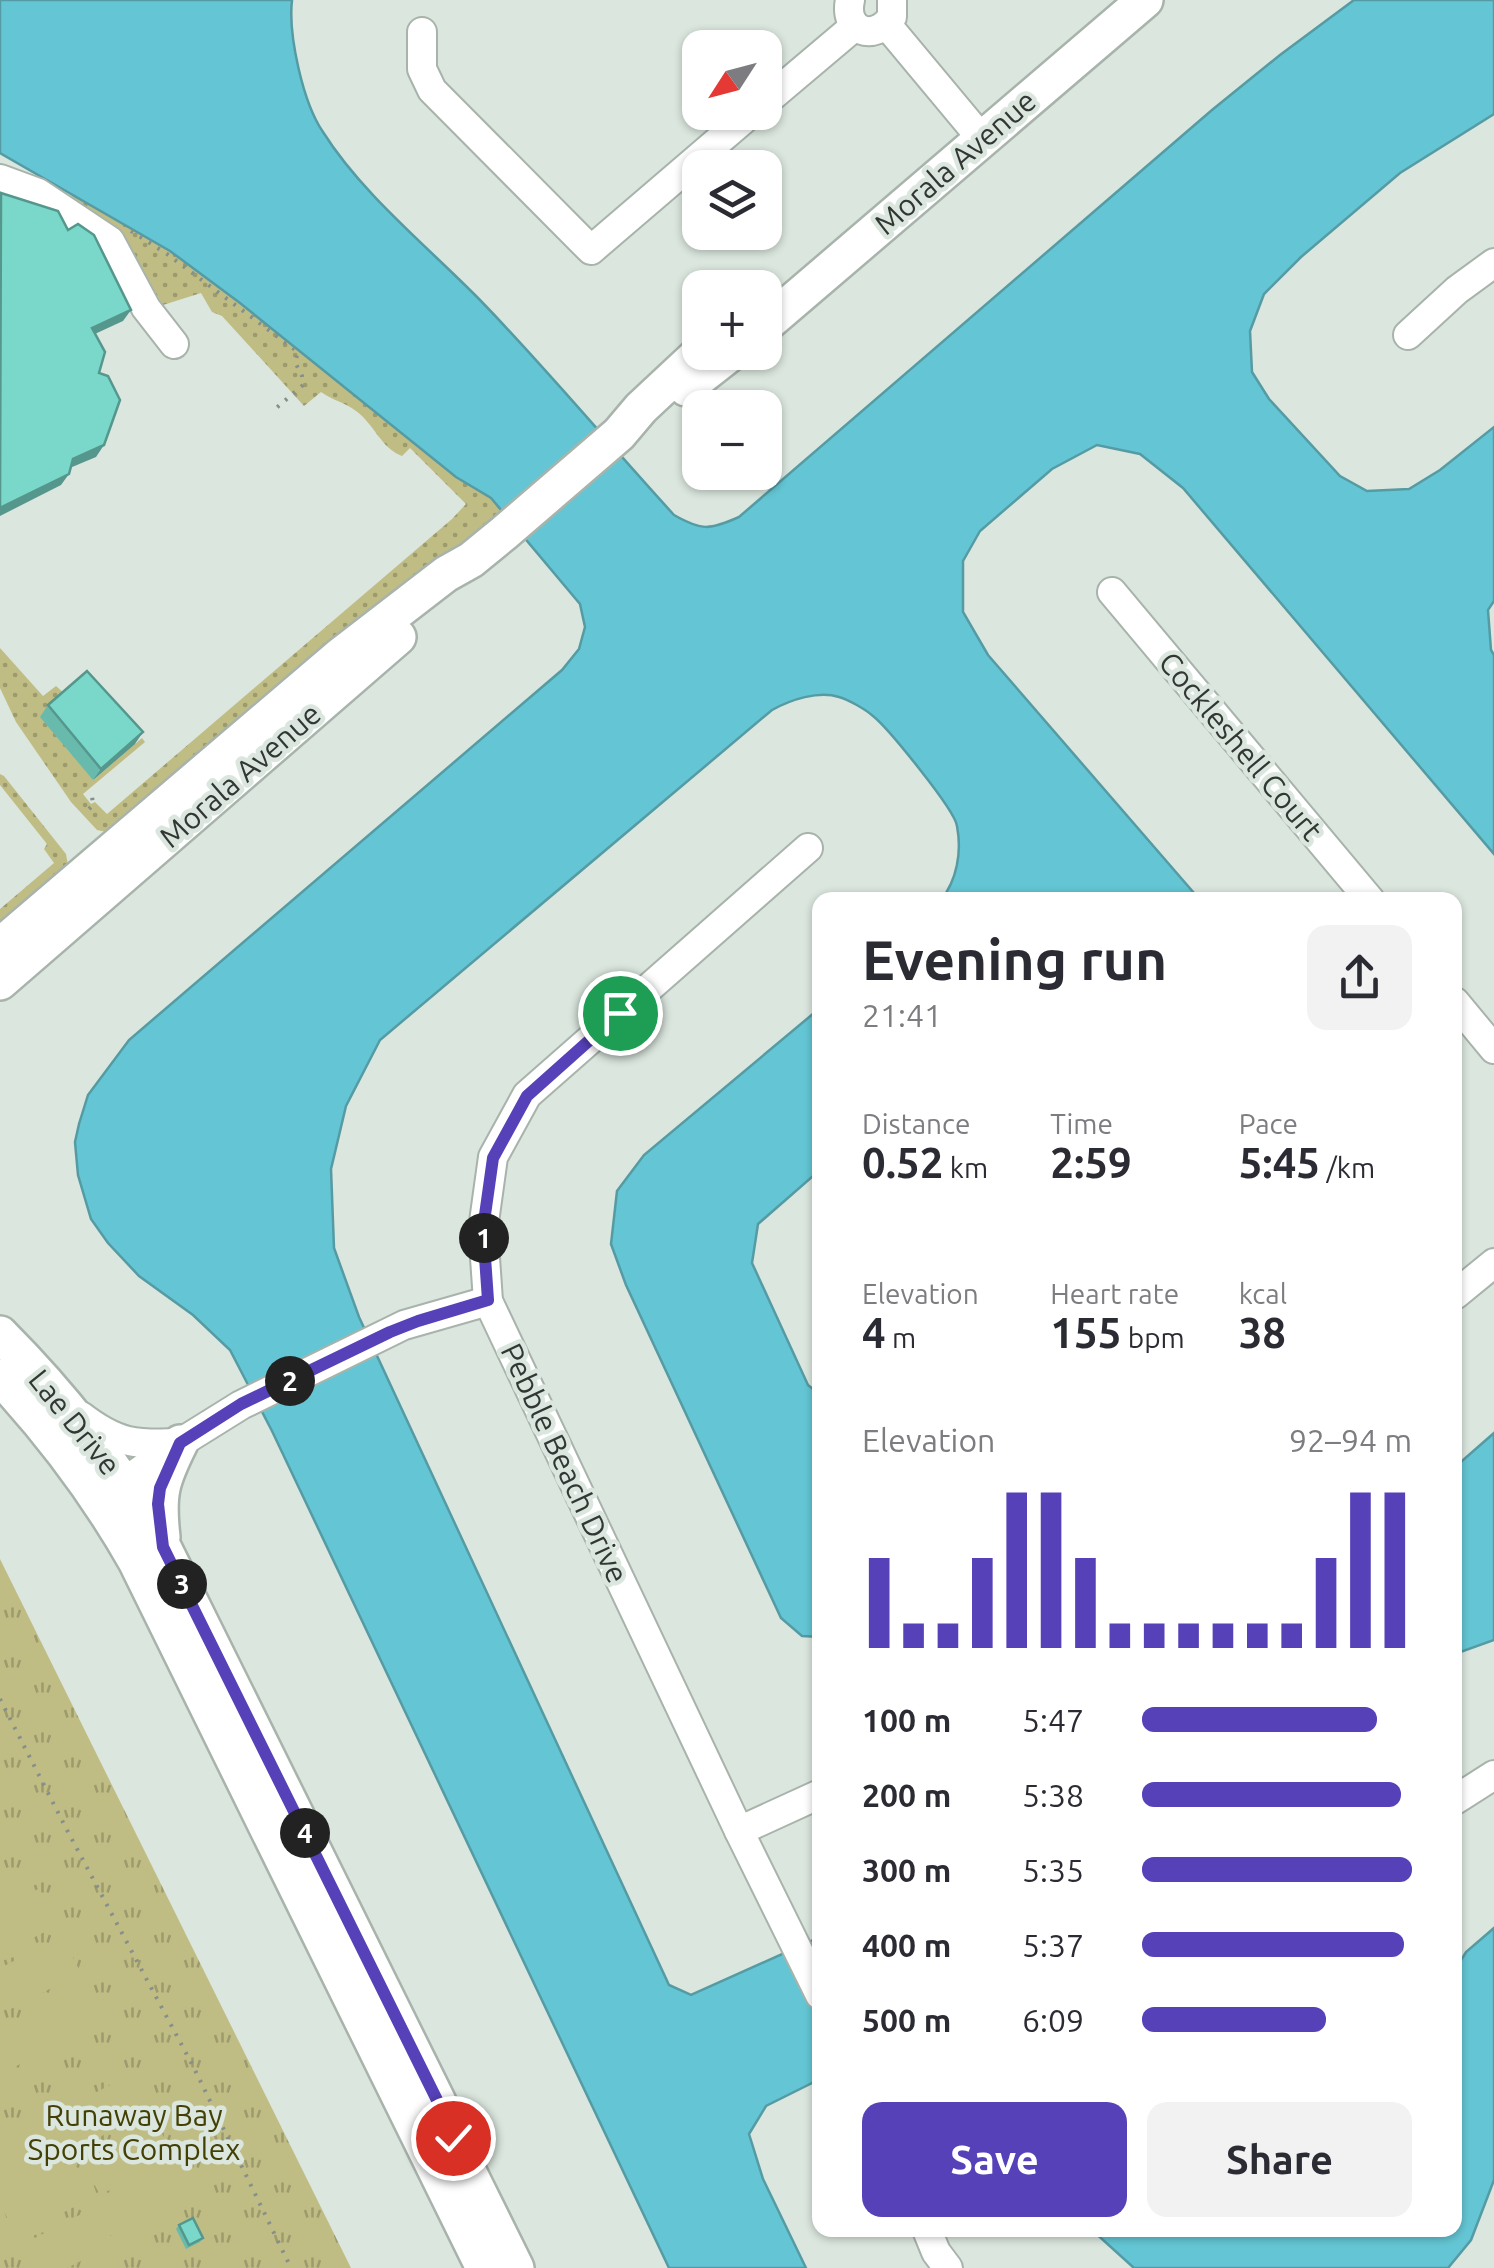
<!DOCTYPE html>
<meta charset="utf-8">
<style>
body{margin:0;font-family:Ubuntu,sans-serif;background:#f2f2f3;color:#2b2b33;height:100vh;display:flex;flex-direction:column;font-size:38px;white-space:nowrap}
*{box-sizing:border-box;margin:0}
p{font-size:32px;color:#7c7c81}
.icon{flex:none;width:55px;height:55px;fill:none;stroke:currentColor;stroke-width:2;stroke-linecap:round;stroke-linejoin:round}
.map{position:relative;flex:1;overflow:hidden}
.panel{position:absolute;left:812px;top:892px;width:650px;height:1345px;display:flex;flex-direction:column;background:#fff;border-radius:20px;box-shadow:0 2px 8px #0004}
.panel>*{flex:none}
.needle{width:65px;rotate:234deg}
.buttons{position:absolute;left:682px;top:30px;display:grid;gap:20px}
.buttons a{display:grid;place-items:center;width:100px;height:100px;border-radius:20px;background:#fff;box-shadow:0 2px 8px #0004;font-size:50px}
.pin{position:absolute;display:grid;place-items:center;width:85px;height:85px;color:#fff;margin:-42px;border:5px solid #fff;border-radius:50%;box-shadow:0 2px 10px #0007}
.km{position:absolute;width:50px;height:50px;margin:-25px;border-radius:50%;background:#222;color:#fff;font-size:28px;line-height:50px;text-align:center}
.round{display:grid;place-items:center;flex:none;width:105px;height:105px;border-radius:20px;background:#f2f2f3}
.overview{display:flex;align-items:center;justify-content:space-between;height:170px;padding:0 50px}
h1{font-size:55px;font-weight:700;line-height:75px}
.stats{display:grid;grid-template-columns:repeat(3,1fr);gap:15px;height:170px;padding:10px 50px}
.stats div{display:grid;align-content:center}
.stats b{font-size:42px;font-weight:700}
.stats small{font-size:28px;font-weight:400}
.stats p{font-size:28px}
.chart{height:280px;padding:20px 50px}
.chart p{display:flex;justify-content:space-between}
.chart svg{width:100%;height:180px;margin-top:10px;stroke:#5741b9;stroke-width:6}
.button{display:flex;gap:20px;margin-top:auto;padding:20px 50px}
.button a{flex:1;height:115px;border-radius:20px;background:#5741b9;color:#fff;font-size:40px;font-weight:700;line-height:115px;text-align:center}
.button a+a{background:#f2f2f3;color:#2b2b33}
ul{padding:0 50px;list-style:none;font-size:32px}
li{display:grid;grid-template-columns:160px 120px 1fr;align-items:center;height:75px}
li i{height:25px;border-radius:12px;background:#5741b9}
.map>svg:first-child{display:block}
.grass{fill:url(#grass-dots)}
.park{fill:url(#park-tufts)}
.garden{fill:#c0bd84}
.water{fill:#64c6d4;stroke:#559ba4;stroke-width:2.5}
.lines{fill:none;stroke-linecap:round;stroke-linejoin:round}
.minor-casing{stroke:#a8b3ab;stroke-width:32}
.major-casing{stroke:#a8b3ab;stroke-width:40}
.path{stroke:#868f89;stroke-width:4;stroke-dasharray:2.5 8;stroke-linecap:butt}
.minor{stroke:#fff;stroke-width:28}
.major{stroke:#fff;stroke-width:35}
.wall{fill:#68baad}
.shaded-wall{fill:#55978d}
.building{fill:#79d8c9;stroke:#55978d;stroke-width:2.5}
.route-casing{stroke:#fff;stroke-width:20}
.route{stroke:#5741b9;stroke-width:12}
.labels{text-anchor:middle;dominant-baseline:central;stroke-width:9;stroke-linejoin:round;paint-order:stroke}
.street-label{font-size:30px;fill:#323734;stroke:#dae6de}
.park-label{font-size:30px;fill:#444005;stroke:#dae6de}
</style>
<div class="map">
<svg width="1494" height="2268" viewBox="0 0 1494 2268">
<defs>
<pattern id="grass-dots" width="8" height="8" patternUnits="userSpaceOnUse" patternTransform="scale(2.5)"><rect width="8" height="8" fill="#c0bd84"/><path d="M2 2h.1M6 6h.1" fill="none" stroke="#9d9a6d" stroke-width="1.8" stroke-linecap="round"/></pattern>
<pattern id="park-tufts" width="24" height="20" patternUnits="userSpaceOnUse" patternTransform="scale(2.5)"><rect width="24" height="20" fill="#c0bd84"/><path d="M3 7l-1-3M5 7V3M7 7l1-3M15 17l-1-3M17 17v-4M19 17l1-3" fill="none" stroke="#9d9a6d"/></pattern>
</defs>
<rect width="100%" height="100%" fill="#dae6de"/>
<g class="grass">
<path d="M 50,190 L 83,199 L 170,251 L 240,303 L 456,477 L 491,498 L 507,517 L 111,833 L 97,830 L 71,802 L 16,722 L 0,688 L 0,648 L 43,696 L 56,686 L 65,694 L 93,780 L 142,738 L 145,742 L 83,794 L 91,804 L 95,802 L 107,814 L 452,519 L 466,504 L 410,448 L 402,456 C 381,448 374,424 356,411 C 346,403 332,400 321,392 L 304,406 L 222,316 L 212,312 L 201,293 L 163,305 L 117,234 Z"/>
<path d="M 0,774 L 4,776 L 66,854 L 68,865 L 0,933 L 0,909 L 54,863 L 44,849 L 47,844 L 0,785 Z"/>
</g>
<path class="park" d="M 0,1559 L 351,2268 L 0,2268 Z"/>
<g class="garden">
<path d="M 38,1889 L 58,1925 L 0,1955 L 0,1908 Z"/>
<path d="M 62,1936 L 81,1973 L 7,2011 L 0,1999 L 0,1968 Z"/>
<path d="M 86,1983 L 105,2020 L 30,2058 L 11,2022 Z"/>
<path d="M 5,2025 L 24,2062 L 0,2075 L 0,2028 Z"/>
<path d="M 132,2074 L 151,2111 L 76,2149 L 57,2112 Z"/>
<path d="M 49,2116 L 68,2153 L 0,2188 L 0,2142 Z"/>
<path d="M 155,2120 L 174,2157 L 100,2195 L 80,2158 Z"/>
<path d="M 72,2161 L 91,2198 L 17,2237 L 0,2204 L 0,2198 Z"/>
<path d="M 178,2164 L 197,2201 L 123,2240 L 104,2203 Z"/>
<path d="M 95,2207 L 115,2244 L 67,2268 L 33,2268 L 21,2245 Z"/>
</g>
<g class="water">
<path d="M 0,0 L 292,0 C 288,35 303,103 323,132 C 362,194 428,247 479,299 C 547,369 608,443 674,515 C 702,531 710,530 739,517 L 1212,110 L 1280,55 L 1354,0 L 1494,0 L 1494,114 L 1400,173 L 1301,257 L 1264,294 L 1250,331 L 1252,372 L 1269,399 L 1340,476 L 1367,491 L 1409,489 L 1440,470 L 1494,427 L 1494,601 L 1488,610 L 1491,650 L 1494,655 L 1494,854 L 1183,488 L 1140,454 L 1097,445 L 1052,469 L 980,531 L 963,561 L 963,612 L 988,655 L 1200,900 L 941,900 C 957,880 962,852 957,826 C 955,810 888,728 873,716 C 865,709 849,700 839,697 C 819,690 790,700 772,710 L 380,1040 L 346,1106 L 331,1169 L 334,1248 L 359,1317 L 669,1985 L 691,1995 L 820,1937 L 820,2079 L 766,2106 L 749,2134 L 763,2179 L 806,2268 L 669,2268 L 272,1431 L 230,1350 L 193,1315 L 139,1276 L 108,1243 L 91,1219 L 78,1175 L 75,1142 L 79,1124 L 88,1095 L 129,1040 L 562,670 L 579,649 L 585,627 L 580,604 L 491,498 L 456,477 L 240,303 L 170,251 L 0,153 Z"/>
<path d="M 820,1008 L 820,1170 L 758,1224 L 752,1263 L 808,1385 L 820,1395 L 820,1637 L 802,1636 L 781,1618 L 626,1285 L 611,1244 L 617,1191 L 644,1155 Z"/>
<path d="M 1494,1433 L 1494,1640 L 1455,1654 L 1455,1467 Z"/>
<path d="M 1494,1928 L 1494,2180 L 1471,2240 L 1448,2268 L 1134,2268 L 1092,2230 L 1455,2230 L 1455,1970 L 1466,1952 Z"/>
</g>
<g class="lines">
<g class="minor-casing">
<g id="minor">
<path d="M 850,0 C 843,31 874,43 892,17 L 892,0"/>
<path d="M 887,25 L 982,139"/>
<path d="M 422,32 L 422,69 L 432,90 L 591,250 L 752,112"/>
<path d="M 765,102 L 855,26"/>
<path d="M 0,179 L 38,193 L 110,241 L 146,308 L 174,344"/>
<path d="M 1408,335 L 1457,290 L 1494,263"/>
<path d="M 1112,592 L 1370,900"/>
<path d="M 808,848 L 527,1095 L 493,1157 L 483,1229 L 488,1301 L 739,1831 L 820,1995"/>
<path d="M 1455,1002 L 1494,1049"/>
<path d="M 1455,1295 L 1494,1263"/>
<path d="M 81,1416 C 117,1444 136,1445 180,1443"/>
<path d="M 108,1493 L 180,1443 L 241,1405 L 404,1325 L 488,1301"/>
<path d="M 1455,1800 L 1494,1775"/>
<path d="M 739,1831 L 820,1794"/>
<path d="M 927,2230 L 936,2252 L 948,2268"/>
</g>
</g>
<g class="major-casing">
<g id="major">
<path d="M 765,325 L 1145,0"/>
<path d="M 686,388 L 732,352"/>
<path d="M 0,946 L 341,655 L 446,574 L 471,560 L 504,533 L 619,434 L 641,408 L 701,352"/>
<path d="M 0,982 L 398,637"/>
<path d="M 0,1334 C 63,1397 119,1469 163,1547 L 437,2100 L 465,2165 L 516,2268"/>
<path d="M 0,1377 C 52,1433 98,1494 136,1561 L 484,2268"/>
<path d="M 162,1537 C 157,1494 161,1481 180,1443"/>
</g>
</g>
<g class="path">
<path d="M 131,231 L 167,254 L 298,352 L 295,362 L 302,376 L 303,385 L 274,410"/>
<path d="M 89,809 L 93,805 L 92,796"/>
<path d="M 0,1699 L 68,1832 L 194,2068 L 291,2268"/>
</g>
<use href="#minor" class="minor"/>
<use href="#major" class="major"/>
</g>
<g class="wall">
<path d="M 48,705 L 135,744 L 93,780 L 40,717 Z"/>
<path d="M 179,2225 L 203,2238 L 200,2242 L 186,2249 L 176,2229 Z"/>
</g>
<g class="shaded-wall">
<path d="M 131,310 L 123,321 L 84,339 L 92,328 Z"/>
<path d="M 104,445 L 96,457 L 65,470 L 73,459 Z"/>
<path d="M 69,474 L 61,485 L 0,516 L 0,508 Z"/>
<path d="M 143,732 L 135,744 L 93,780 L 101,769 Z"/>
</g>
<g class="building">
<path d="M 1,193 L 58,211 L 68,230 L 78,224 L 94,235 L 131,310 L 92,328 L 105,352 L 99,373 L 108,376 L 120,400 L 104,445 L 73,459 L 69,474 L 0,508 Z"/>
<path d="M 87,671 L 143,732 L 101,769 L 48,705 Z"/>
<path d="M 193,2218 L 203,2238 L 189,2245 L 179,2225 Z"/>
</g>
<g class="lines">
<g class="route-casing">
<path id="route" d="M 453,2138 L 437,2100 L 163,1547 L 158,1504 L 160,1488 L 180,1443 L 241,1404 L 390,1332 L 418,1321 L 488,1300 L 483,1229 L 493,1158 L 527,1096 L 620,1013"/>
</g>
<use href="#route" class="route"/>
</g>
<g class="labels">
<g class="street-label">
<text transform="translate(955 162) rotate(-41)">Morala Avenue</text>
<text transform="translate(1241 746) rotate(50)">Cockleshell Court</text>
<text transform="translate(240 775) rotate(-41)">Morala Avenue</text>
<text transform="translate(75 1422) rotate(51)">Lae Drive</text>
<text transform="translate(565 1463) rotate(65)">Pebble Beach Drive</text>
</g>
<g class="park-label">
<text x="134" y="2115">Runaway Bay<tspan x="134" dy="34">Sports Complex</tspan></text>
</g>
</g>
</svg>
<div class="buttons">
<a><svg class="needle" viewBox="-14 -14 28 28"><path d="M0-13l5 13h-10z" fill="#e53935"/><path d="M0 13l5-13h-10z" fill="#7c7c81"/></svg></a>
<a><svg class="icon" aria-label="layers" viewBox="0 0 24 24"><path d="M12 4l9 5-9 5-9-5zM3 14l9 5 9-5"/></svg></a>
<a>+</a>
<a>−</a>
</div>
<div class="pin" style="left:620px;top:1013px;background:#1e9e55"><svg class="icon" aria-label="arrive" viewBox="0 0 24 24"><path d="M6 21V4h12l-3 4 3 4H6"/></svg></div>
<div class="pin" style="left:453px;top:2138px;background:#d93025"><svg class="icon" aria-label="check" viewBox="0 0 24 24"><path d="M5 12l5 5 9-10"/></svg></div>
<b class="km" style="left:484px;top:1238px">1</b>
<b class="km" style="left:290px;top:1381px">2</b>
<b class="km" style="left:182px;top:1584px">3</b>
<b class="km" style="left:305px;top:1833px">4</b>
<section class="panel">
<div class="overview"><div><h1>Evening run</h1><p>21:41</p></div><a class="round"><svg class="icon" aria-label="share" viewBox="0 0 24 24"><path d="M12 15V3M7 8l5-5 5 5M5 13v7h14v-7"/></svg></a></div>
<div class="stats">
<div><p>Distance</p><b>0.52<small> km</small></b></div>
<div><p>Time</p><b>2:59</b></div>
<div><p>Pace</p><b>5:45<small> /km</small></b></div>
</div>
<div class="stats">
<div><p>Elevation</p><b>4<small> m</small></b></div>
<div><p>Heart rate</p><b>155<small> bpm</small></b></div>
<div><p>kcal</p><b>38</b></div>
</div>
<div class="chart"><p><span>Elevation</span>92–94 m</p>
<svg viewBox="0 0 160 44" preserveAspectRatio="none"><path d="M5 44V22M15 44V38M25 44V38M35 44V22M45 44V6M55 44V6M65 44V22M75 44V38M85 44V38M95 44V38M105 44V38M115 44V38M125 44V38M135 44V22M145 44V6M155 44V6"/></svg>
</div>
<ul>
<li><b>100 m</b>5:47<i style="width:87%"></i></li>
<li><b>200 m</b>5:38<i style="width:96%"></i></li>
<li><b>300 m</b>5:35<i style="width:100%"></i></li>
<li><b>400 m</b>5:37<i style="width:97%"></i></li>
<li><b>500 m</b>6:09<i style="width:68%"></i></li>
</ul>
<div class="button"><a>Save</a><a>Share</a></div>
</section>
</div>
